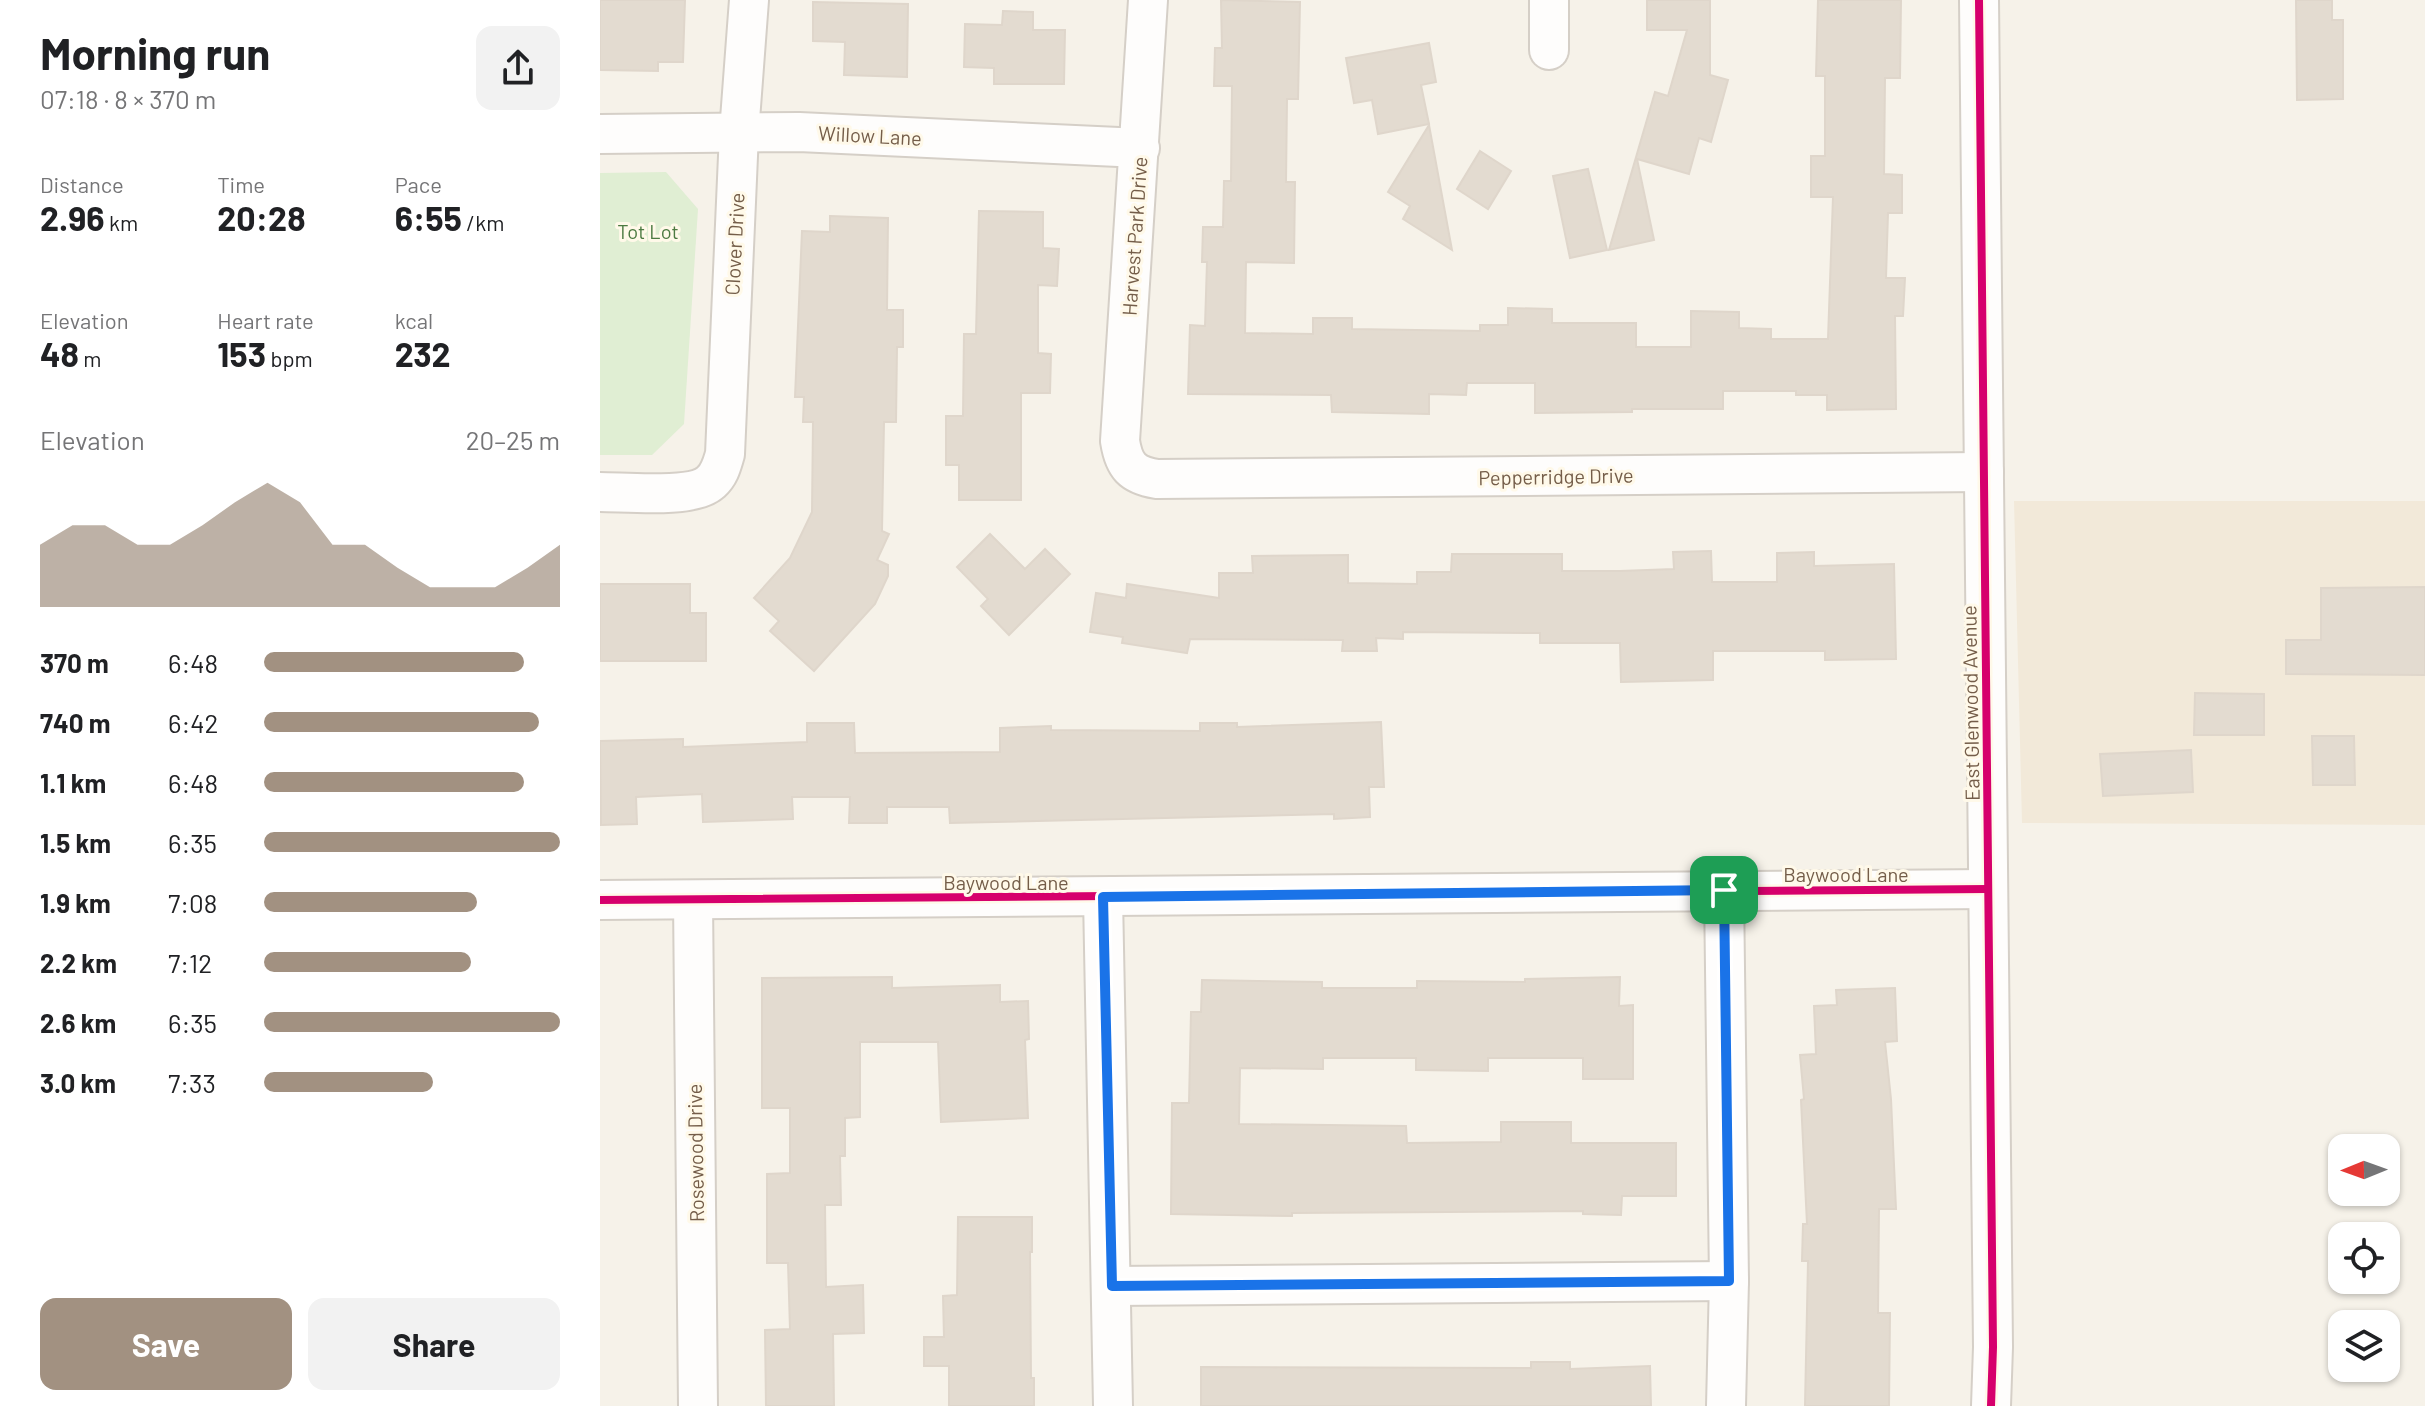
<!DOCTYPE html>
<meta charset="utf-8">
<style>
body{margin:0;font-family:Barlow,sans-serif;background:#f2f2f2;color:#202124;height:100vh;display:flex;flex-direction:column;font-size:30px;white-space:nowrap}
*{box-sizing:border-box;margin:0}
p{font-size:26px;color:#757577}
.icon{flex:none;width:44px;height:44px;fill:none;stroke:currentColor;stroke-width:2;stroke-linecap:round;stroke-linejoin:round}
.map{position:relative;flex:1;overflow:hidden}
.side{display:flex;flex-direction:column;background:#fff;width:600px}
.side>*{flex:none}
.needle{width:52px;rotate:269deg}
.tools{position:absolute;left:1728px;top:1134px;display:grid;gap:16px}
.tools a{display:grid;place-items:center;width:72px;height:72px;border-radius:16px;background:#fff;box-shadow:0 2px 6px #0004;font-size:40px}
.pin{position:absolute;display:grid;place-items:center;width:68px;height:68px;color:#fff;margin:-34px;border-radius:16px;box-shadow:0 4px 12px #0006}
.round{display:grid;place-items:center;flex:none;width:84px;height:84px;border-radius:16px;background:#f2f2f2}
.head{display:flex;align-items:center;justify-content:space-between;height:136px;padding:0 40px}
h1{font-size:44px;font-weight:700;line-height:60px}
.figures{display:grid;grid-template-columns:repeat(3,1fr);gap:12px;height:136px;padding:8px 40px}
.figures div{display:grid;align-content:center}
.figures b{font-size:34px;font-weight:700}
.figures small{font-size:22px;font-weight:400}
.figures p{font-size:22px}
.chart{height:224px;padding:16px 40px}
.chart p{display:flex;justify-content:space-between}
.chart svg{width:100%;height:144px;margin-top:8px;fill:#a29181;opacity:.7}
.cta{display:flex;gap:16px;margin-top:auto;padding:16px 40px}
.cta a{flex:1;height:92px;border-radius:16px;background:#a29181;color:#fff;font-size:32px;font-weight:700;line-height:92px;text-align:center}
.cta a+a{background:#f2f2f2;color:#202124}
ul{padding:0 40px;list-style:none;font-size:26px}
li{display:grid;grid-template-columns:128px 96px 1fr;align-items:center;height:60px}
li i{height:20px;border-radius:10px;background:#a29181}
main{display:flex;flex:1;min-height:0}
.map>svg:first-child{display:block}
.residential{fill:#f2e9d9}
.green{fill:#e0eed3}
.building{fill:#e3dbd0;stroke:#dfd6cb;stroke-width:2}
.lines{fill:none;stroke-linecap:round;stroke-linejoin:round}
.street-casing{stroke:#d5cfc7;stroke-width:42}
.street{stroke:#fefdfc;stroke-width:38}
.cycleway-casing{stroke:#fff9e9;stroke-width:13}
.cycleway{stroke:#d6006c;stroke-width:8}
.route-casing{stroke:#fff;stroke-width:16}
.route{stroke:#1a73e8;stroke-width:10}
.labels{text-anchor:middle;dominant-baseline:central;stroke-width:6;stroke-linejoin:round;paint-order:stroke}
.street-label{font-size:20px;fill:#745d49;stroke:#fff9e9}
.park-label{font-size:20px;fill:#4c7a41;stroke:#fff9e9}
</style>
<main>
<section class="side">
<div class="head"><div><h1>Morning run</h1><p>07:18 · 8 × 370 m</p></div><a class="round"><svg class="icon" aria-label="share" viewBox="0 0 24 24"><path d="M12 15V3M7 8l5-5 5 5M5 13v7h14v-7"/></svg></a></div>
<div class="figures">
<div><p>Distance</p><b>2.96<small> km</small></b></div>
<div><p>Time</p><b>20:28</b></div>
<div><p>Pace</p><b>6:55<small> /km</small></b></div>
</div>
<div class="figures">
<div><p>Elevation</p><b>48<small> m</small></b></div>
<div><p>Heart rate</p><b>153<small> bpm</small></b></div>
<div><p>kcal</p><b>232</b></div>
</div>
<div class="chart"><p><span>Elevation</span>20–25 m</p>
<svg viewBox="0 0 160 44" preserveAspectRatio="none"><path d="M0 44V25L10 19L20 19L30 25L40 25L50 19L60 12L70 6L80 12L90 25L100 25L110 32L120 38L130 38L140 38L150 32L160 25V44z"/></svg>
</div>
<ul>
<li><b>370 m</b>6:48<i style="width:88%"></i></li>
<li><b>740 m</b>6:42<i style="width:93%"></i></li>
<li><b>1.1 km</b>6:48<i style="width:88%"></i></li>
<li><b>1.5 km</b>6:35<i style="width:100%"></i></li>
<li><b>1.9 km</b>7:08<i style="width:72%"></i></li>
<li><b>2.2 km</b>7:12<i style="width:70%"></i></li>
<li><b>2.6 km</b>6:35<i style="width:100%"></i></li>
<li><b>3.0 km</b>7:33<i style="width:57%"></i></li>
</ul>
<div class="cta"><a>Save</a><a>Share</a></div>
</section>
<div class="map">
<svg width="1825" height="1406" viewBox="0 0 1825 1406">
<rect width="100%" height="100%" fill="#f6f2e9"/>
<path class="residential" d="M 1414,501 L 1825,501 L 1825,825 L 1422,823 Z"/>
<path class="green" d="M 66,172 L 98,209 L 84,424 L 52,455 L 0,455 L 0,173 Z"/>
<g class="building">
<path d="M 0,0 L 85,0 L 83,62 L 58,62 L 58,71 L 0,70 Z"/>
<path d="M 621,0 L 700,2 L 698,99 L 687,99 L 686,182 L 695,182 L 694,263 L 646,262 L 645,333 L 713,334 L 713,318 L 752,318 L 752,329 L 880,331 L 880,325 L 908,325 L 908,308 L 952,309 L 952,323 L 1036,323 L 1036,347 L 1091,347 L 1091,311 L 1139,312 L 1139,328 L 1171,329 L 1171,339 L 1228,339 L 1233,197 L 1211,197 L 1211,156 L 1225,156 L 1225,76 L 1216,76 L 1218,0 L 1301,0 L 1300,78 L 1285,78 L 1284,174 L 1302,175 L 1302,213 L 1288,213 L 1286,278 L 1305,278 L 1303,316 L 1295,316 L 1296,409 L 1227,410 L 1227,395 L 1196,395 L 1196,391 L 1123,391 L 1123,409 L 1032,409 L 1032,412 L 935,413 L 935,383 L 867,383 L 866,395 L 829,394 L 829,414 L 732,412 L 731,395 L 588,394 L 590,325 L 605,326 L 607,262 L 602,262 L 603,227 L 623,227 L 624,181 L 631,181 L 632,86 L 614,86 L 615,48 L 622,48 Z"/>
<path d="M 1047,0 L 1110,0 L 1110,75 L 1128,80 L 1111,142 L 1099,138 L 1089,174 L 1037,159 L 1054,240 L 1009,250 L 1055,92 L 1068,96 L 1087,30 L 1047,30 Z"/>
<path d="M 1696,0 L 1732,0 L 1732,20 L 1743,20 L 1743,99 L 1697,100 Z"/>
<path d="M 213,2 L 308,4 L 307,77 L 244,75 L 245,42 L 213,41 Z"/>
<path d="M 403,11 L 433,12 L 433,30 L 465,30 L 464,84 L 394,84 L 394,68 L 364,67 L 365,24 L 402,25 Z"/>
<path d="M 829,43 L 836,82 L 821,85 L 829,124 L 778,134 L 772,100 L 754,103 L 746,58 Z"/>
<path d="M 829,125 L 852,250 L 803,219 L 810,206 L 788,192 Z"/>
<path d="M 880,151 L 911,171 L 888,209 L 857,189 Z"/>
<path d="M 988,169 L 1007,250 L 970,258 L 953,176 Z"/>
<path d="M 379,211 L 443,212 L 443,248 L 459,249 L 457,286 L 438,285 L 438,353 L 451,354 L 450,393 L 421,393 L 421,500 L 359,500 L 359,465 L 346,465 L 346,416 L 363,416 L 364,334 L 376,334 Z"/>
<path d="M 230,216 L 288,218 L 287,310 L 303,310 L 303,347 L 297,347 L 296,422 L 284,422 L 282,531 L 289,534 L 277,560 L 288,565 L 288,576 L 275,604 L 214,671 L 170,631 L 179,621 L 154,598 L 190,558 L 212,512 L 213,422 L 203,422 L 204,397 L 195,397 L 202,231 L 230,232 Z"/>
<path d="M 390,534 L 425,569 L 445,549 L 470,574 L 409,635 L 381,606 L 388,599 L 357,567 Z"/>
<path d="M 1111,551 L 1112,582 L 1177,582 L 1177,553 L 1214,552 L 1214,566 L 1294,564 L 1296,659 L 1225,660 L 1225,651 L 1113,651 L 1113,680 L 1021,682 L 1020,643 L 940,643 L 940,633 L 803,632 L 803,639 L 776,638 L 777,651 L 742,651 L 743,640 L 590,639 L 587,653 L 522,643 L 523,637 L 490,632 L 496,593 L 526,598 L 527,584 L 619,598 L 619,573 L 653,573 L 652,556 L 748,555 L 748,583 L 817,584 L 817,572 L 851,572 L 852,554 L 962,554 L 962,571 L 1020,571 L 1074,569 L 1073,552 Z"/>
<path d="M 0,584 L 90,584 L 90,613 L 106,613 L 106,661 L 0,661 Z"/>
<path d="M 1825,587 L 1825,675 L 1686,674 L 1686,640 L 1721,640 L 1721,588 Z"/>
<path d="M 1595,693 L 1664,694 L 1664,735 L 1594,735 Z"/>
<path d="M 781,722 L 784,787 L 769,787 L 770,817 L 734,819 L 734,814 L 350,823 L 349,807 L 287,807 L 287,823 L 249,823 L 250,797 L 192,797 L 193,819 L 103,822 L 102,794 L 36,797 L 37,824 L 1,825 L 0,741 L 83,739 L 83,747 L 207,742 L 207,723 L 254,723 L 255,753 L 400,752 L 400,728 L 451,726 L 451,730 L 600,731 L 600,723 L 637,723 L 637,727 Z"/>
<path d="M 1712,736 L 1754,736 L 1755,785 L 1713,785 Z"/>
<path d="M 1591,750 L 1593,792 L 1503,796 L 1500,754 Z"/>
<path d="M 292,977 L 292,988 L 400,985 L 400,1002 L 428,1001 L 429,1039 L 425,1040 L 428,1118 L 341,1122 L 338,1042 L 260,1042 L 260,1117 L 245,1118 L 245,1156 L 240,1156 L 241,1205 L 225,1205 L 226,1287 L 263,1285 L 264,1333 L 233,1334 L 234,1406 L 166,1406 L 165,1330 L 190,1329 L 188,1263 L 167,1263 L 167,1174 L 190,1173 L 190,1108 L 162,1108 L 162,978 Z"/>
<path d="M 1020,977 L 1019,1006 L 1033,1005 L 1033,1079 L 983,1079 L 983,1058 L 888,1058 L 888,1071 L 816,1070 L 816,1058 L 723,1058 L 723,1069 L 640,1068 L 639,1124 L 806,1126 L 807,1143 L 901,1142 L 901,1122 L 971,1122 L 971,1143 L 1076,1143 L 1076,1196 L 1022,1196 L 1021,1215 L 983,1214 L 983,1211 L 692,1213 L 692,1216 L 571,1214 L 572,1103 L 589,1103 L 591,1012 L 601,1012 L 602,980 L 722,982 L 722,988 L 817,988 L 817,981 L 925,982 L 925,979 Z"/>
<path d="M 1295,988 L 1297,1041 L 1285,1042 L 1291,1099 L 1296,1209 L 1279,1209 L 1278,1313 L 1290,1313 L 1289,1406 L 1205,1406 L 1208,1261 L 1202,1261 L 1203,1224 L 1207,1224 L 1201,1100 L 1204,1099 L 1200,1055 L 1216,1054 L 1214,1006 L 1237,1005 L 1236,990 Z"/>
<path d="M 358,1217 L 432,1217 L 432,1252 L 430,1252 L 431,1378 L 434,1378 L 434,1406 L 349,1406 L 349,1366 L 324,1366 L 324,1337 L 344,1337 L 343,1296 L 357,1295 Z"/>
<path d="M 931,1362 L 970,1362 L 970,1369 L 1050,1366 L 1051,1406 L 601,1406 L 601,1367 L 931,1368 Z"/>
</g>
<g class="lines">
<g class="street-casing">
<g id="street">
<path d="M 548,0 L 520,441 C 524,466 532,475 557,479 L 1384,472"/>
<path d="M 949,0 L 949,50"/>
<path d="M 1379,0 L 1393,1347 L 1391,1406"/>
<path d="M 0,134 L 199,132 L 540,148"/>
<path d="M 0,492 C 26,492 93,499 111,482 C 120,474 122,464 125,454 L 139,133 L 149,0"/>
<path d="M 1124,890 L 1129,1281 L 1126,1406"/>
<path d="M 503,897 L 513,1406"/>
<path d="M 0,900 L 1388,889"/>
<path d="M 93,900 L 98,1406"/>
<path d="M 512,1286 L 1129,1281"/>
</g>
</g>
<use href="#street" class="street"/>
<g class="cycleway-casing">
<g id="cycleway">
<path d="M 1379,0 L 1393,1347 L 1391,1406"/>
<path d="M 0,900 L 1388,889"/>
</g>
</g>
<use href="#cycleway" class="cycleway"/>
</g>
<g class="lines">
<g class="route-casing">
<path id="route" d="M 1124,890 L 1129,1281 L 512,1286 L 503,897 Z"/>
</g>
<use href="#route" class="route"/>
</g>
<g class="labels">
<g class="street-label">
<text transform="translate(270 135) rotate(3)">Willow Lane</text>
<text transform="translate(534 236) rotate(-86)">Harvest Park Drive</text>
<text transform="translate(134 244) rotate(-87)">Clover Drive</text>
<text transform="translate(956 476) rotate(-1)">Pepperridge Drive</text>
<text transform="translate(1370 703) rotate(-91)">East Glenwood Avenue</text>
<text x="1246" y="874">Baywood Lane</text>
<text x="406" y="882">Baywood Lane</text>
<text transform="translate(95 1153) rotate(-91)">Rosewood Drive</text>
</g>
<g class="park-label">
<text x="48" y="231">Tot Lot</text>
</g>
</g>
</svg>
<div class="tools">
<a><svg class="needle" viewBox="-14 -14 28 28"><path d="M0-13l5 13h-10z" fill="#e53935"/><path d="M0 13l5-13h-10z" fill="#757577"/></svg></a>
<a><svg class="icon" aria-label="locate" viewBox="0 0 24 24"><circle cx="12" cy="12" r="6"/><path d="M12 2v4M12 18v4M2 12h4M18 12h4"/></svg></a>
<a><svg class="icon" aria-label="layers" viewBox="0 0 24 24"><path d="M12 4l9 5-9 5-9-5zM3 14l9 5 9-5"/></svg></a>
</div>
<div class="pin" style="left:1124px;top:890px;background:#1e9e55"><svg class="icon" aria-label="arrive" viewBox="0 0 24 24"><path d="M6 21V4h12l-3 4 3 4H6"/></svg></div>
</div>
</main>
